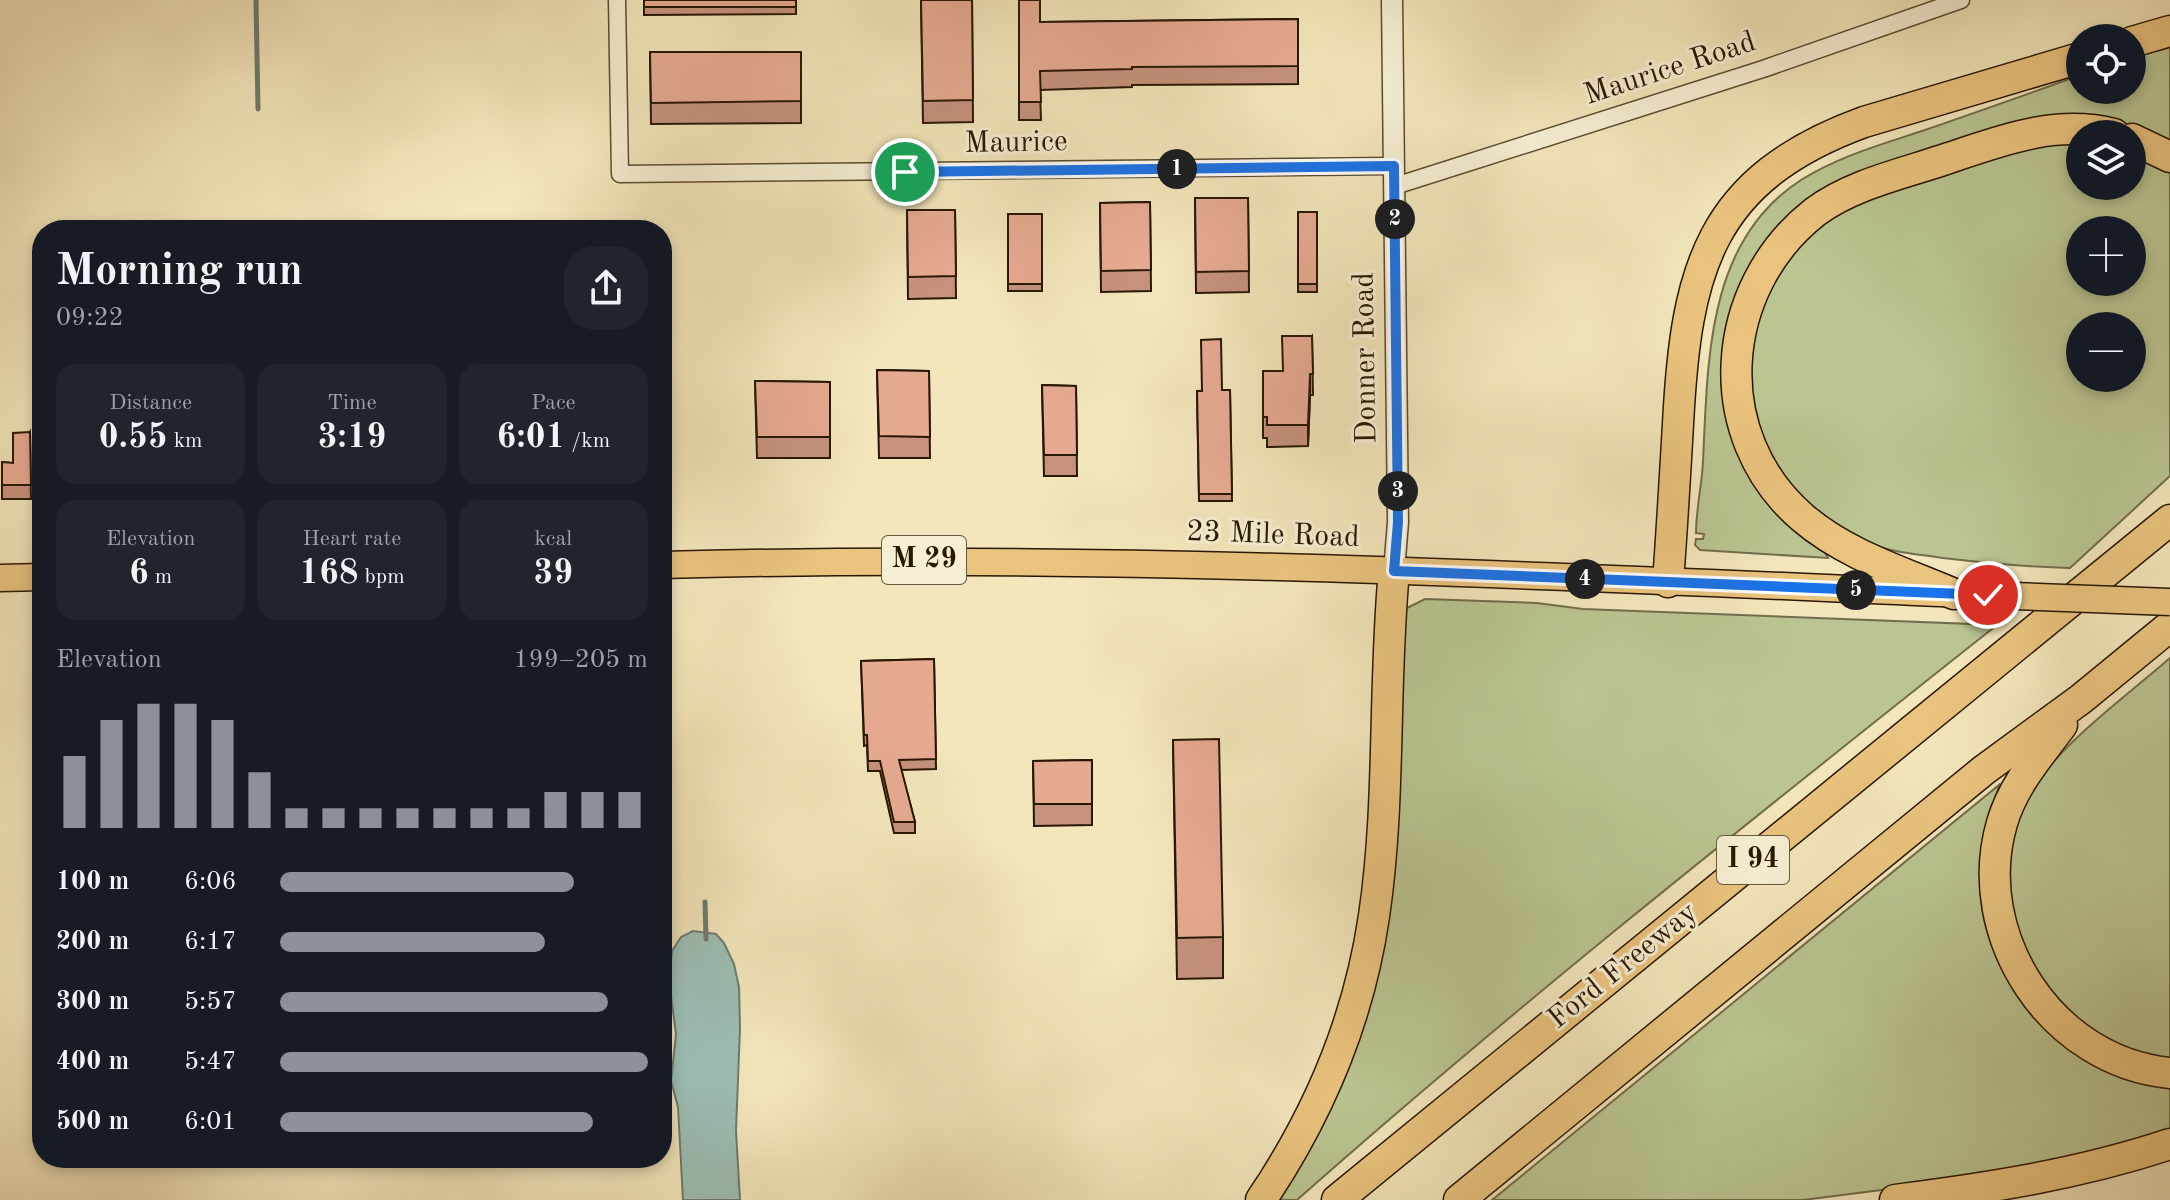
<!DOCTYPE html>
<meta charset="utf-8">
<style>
body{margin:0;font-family:"Old Standard TT",serif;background:#20242c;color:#f1f3f6;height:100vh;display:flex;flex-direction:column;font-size:30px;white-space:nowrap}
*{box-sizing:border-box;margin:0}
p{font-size:26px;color:#9ea1a6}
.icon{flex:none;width:44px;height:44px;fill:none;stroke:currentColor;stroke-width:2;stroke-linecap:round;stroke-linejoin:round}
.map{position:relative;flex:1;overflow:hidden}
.sheet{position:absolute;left:32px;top:220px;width:640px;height:948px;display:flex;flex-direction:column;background:#171b24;border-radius:32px;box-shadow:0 4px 12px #0003}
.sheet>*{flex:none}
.controls{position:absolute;left:2066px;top:24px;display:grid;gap:16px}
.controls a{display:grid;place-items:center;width:80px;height:80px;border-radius:50%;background:#171b24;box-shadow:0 4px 12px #0003;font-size:40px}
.pin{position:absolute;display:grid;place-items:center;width:68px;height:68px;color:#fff;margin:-34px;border:4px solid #fff;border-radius:50%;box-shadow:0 2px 8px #0007}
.km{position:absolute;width:40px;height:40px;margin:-20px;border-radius:50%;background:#222;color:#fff;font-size:22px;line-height:40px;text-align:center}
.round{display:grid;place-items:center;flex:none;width:84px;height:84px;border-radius:32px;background:#20242c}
.head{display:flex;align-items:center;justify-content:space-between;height:136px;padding:0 24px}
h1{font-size:44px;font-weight:700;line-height:60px}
.figures{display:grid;grid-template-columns:repeat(3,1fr);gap:12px;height:136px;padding:8px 24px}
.figures div{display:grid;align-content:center;border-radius:20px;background:#20242c;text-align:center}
.figures b{font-size:34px;font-weight:700}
.figures small{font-size:22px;font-weight:400}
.figures p{font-size:22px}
.chart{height:224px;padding:16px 24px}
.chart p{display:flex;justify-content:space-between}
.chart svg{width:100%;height:144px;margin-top:8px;stroke:#8c9099;stroke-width:6}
ul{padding:0 24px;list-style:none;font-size:26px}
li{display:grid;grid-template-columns:128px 96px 1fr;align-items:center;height:60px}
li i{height:20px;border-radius:10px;background:#8c9099}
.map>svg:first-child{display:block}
.green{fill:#bac591;stroke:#716e4a;stroke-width:2;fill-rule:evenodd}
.water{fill:#9cbeb5;stroke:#6e7b6d;stroke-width:2}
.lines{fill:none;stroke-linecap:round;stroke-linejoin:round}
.stream{stroke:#6e7b6d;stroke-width:5}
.minor-casing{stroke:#5b4b30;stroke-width:19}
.tertiary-casing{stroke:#5b4b30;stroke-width:23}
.primary-casing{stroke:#281702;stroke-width:29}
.motorway-casing{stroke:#281702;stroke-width:33}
.minor{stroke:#f7efd3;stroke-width:16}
.tertiary{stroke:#f7efd3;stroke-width:20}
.primary{stroke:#eac37e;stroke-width:26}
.motorway{stroke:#eac37e;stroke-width:30}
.primary-bridge-casing{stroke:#281702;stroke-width:29;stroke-linecap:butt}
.primary-bridge{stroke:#eac37e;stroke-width:26}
.wall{fill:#c6927d;stroke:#281702;stroke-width:2}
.shaded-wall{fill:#a17766;stroke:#281702;stroke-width:2}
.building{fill:#e6aa91;stroke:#281702;stroke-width:2}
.route-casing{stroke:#fff;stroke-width:16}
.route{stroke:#1a73e8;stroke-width:10}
.labels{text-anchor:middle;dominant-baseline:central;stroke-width:6;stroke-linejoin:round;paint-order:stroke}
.shield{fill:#f7efd3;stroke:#665841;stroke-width:2}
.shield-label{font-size:28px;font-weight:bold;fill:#281702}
.street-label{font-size:30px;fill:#281702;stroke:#f7efd3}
</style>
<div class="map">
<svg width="2170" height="1200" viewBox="0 0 2170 1200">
<rect width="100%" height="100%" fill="#f3e6bb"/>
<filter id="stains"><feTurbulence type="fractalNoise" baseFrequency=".0025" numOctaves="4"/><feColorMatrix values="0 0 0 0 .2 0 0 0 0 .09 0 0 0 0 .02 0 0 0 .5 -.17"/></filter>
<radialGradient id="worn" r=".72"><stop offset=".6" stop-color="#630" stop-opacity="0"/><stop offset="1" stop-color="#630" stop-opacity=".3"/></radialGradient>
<g class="green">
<path d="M 2170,44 L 2170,147 L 2104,122 L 1814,203 L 1727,377 L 1828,558 L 1700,550 L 1695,545 L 1696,539 L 1703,539 L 1704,534 L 1696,533 C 1696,509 1702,485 1703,461 C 1708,361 1706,241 1801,180 C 1839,156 1883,144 1925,130 C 1977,112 2029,94 2080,75 L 2080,90 L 2132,90 L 2132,56 Z"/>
<path d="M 2080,142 L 2080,186 L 2132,186 L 2132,152 L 2170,172 L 2170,476 L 2070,568 C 2027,567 1986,563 1943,558 C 1919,554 1894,553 1872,544 C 1736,488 1707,318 1822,224 C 1858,194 1913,184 1956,169 C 1977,162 1998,152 2020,148 C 2039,144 2060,144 2080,142 ZM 2080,230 L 2132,230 L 2132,282 L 2080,282 ZM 2080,326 L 2132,326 L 2132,378 L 2080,378 Z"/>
<path d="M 1425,599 L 1537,603 L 1583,609 L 1997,625 C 1760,813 1523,1000 1297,1200 L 1277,1200 L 1352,1054 L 1405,609 Z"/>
<path d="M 2170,658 L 2170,1059 C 2138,1052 2107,1044 2081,1023 C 2028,979 2001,911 2012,844 C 2015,830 2017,815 2024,803 C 2054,747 2122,700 2170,658 Z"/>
<path d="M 1999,785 C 1993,810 1984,836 1981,862 C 1973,933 2014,1013 2073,1051 C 2095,1065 2143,1077 2170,1087 L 2170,1131 L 2121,1148 L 1984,1177 L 1803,1200 L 1492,1200 Z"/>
</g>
<path class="water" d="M 693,931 L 716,934 L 724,943 L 734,964 L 739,987 L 740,1028 L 736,1131 L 740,1200 L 683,1200 L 678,1107 L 671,1081 L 676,1034 L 670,989 L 670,969 L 672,951 L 681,937 Z"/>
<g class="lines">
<g class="stream">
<path d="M 256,0 L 258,109"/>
<path d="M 705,902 L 706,939"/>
</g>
<g class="minor-casing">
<g id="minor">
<path d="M 617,0 L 620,174 L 1394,166"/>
<path d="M 1395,186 L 1763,69 L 1961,0"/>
</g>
</g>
<g class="tertiary-casing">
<path id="tertiary" d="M 1392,0 L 1398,522 L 1394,571"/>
</g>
<g class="primary-casing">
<g id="primary">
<path d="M 662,565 C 1104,553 1547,576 1988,595"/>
<path d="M 0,578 L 42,577"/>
</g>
</g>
<g class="motorway-casing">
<g id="motorway">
<path d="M 2132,42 L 2170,31"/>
<path d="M 2132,139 L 2170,157"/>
<path d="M 1668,582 C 1672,529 1675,476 1678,424 C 1686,270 1708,179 1864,122 L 2080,58"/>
<path d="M 1954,594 C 1903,572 1846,555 1803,518 C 1707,436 1718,288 1815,212 C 1851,185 1901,174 1943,160 C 2000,141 2054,119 2114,134"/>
<path d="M 2062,725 C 2039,756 2013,785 2002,823 C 1969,936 2052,1062 2170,1073"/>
<path d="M 1261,1200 C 1319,1114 1359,1019 1374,916 C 1391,802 1383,685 1394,571"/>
<path d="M 1337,1200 L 2170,520"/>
<path d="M 1459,1200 L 1984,770 L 2081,699 L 2170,626"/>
<path d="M 1895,1200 C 1989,1188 2080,1174 2170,1144"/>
</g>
</g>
<use href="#minor" class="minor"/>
<use href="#tertiary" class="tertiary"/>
<use href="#primary" class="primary"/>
<use href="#motorway" class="motorway"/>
<g class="primary-bridge-casing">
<path id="primary-bridge" d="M 1988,595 L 2170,602"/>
</g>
<use href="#primary-bridge" class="primary-bridge"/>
</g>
<g class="wall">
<path d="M 644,0 L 796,0 L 796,14 L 644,15 Z"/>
<path d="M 921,0 L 972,0 L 973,122 L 923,123 Z"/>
<path d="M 1019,0 L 1040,22 L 1298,19 L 1298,84 L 1132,85 L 1132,87 L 1040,90 L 1041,120 L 1019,120 Z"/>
<path d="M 650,52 L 801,52 L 801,123 L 651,124 Z"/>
<path d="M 1195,198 L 1248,198 L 1249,292 L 1196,293 Z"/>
<path d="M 1150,202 L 1151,291 L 1101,292 L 1100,203 Z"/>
<path d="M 907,210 L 955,210 L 956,298 L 908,299 Z"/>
<rect x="1298" y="212" width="19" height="80"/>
<rect x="1008" y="214" width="34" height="77"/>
<path d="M 1312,336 L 1313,395 L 1310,395 L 1308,446 L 1267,447 L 1267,438 L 1263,438 L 1263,371 L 1283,371 Z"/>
<path d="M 877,370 L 929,371 L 930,458 L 879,458 Z"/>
<path d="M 755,381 L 830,382 L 830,458 L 757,458 Z"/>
<path d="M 1042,385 L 1076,386 L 1077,476 L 1044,476 Z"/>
<path d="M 1230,390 L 1232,501 L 1199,501 L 1197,391 Z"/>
<path d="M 30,432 L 31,499 L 2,499 L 2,462 L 13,463 Z"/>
<path d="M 934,659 L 936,769 L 901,770 L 915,822 L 915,833 L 894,833 L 880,771 L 868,771 L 867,745 L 864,746 L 861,661 Z"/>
<path d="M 1173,740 L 1223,937 L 1223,978 L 1177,979 Z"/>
<path d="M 1092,760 L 1092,825 L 1034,826 L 1033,761 Z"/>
</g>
<path class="shaded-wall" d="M 1310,374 L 1310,395 L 1308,446 L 1308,425 Z"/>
<g class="building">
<rect x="644" y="0" width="152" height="7"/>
<path d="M 921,0 L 972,0 L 973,100 L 923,101 Z"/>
<path d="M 1019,0 L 1040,0 L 1040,22 L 1298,19 L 1298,66 L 1132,67 L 1132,69 L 1040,71 L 1041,102 L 1019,102 Z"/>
<path d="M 650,52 L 801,52 L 801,101 L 651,103 Z"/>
<path d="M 1195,198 L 1248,198 L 1249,271 L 1196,272 Z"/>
<path d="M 1150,202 L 1151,270 L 1101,271 L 1100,203 Z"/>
<path d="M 907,210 L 955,210 L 956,276 L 908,277 Z"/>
<rect x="1298" y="212" width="19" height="72"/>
<rect x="1008" y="214" width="34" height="70"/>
<path d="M 1282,336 L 1312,336 L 1313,374 L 1310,374 L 1308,425 L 1267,425 L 1267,417 L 1263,417 L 1263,371 L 1283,371 Z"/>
<path d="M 1221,339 L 1222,390 L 1230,390 L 1232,494 L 1199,494 L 1197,391 L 1202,391 L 1201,340 Z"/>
<path d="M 877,370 L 929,371 L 930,437 L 879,436 Z"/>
<path d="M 755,381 L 830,382 L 830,437 L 757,437 Z"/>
<path d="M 1042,385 L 1076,386 L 1077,455 L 1044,455 Z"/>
<path d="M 30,432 L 31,485 L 2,485 L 2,462 L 13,463 L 13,433 Z"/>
<path d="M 934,659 L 936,759 L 899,760 L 915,822 L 894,822 L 880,761 L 868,761 L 867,735 L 864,735 L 861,661 Z"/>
<path d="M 1219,739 L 1223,937 L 1177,938 L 1173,740 Z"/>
<path d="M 1092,760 L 1092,804 L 1034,804 L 1033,761 Z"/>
</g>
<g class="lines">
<g class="route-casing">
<path id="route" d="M 905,172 L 1394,166 L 1398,522 L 1394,571 L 1988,595"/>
</g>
<use href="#route" class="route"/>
</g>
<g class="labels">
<g class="shield">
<rect x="882" y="536" width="84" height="48" rx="6"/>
<rect x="1717" y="836" width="72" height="48" rx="6"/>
</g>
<g class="shield-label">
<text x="924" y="560">M 29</text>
<text x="1753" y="860">I 94</text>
</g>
<g class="street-label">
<text transform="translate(1670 69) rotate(-18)">Maurice Road</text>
<text transform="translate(1016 143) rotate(-1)">Maurice</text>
<text transform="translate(1366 358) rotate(-91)">Donner Road</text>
<text transform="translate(1273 535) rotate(2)">23 Mile Road</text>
<text transform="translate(1623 966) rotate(-39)">Ford Freeway</text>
</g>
</g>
<rect width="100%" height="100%" filter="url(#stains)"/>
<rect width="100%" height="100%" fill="url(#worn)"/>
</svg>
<div class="controls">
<a><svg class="icon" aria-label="locate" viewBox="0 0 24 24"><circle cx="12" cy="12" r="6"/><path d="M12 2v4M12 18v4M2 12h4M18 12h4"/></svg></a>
<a><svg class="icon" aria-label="layers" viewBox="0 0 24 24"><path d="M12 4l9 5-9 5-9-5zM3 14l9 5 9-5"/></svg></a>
<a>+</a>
<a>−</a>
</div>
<div class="pin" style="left:905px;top:172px;background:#1e9e55"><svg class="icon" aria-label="arrive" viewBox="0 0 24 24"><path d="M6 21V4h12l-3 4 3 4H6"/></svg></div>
<div class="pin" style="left:1988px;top:595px;background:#d93025"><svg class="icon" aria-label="check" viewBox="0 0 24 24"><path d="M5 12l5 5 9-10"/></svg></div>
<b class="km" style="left:1177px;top:169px">1</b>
<b class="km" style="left:1395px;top:219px">2</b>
<b class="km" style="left:1398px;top:491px">3</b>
<b class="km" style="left:1585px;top:579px">4</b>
<b class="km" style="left:1856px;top:590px">5</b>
<section class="sheet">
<div class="head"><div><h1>Morning run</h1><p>09:22</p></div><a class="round"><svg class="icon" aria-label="share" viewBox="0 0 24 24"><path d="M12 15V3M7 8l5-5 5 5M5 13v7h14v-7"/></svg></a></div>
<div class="figures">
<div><p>Distance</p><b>0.55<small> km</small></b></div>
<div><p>Time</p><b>3:19</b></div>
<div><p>Pace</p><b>6:01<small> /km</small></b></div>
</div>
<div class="figures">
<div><p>Elevation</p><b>6<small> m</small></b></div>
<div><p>Heart rate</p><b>168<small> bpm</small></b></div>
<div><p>kcal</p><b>39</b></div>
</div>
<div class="chart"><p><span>Elevation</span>199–205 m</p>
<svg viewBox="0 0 160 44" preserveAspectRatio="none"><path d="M5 44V22M15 44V11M25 44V6M35 44V6M45 44V11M55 44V27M65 44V38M75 44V38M85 44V38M95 44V38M105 44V38M115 44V38M125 44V38M135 44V33M145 44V33M155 44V33"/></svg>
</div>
<ul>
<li><b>100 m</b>6:06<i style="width:80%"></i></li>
<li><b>200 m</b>6:17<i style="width:72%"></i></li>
<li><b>300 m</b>5:57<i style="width:89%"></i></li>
<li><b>400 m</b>5:47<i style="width:100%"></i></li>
<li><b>500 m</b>6:01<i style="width:85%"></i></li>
</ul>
</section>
</div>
